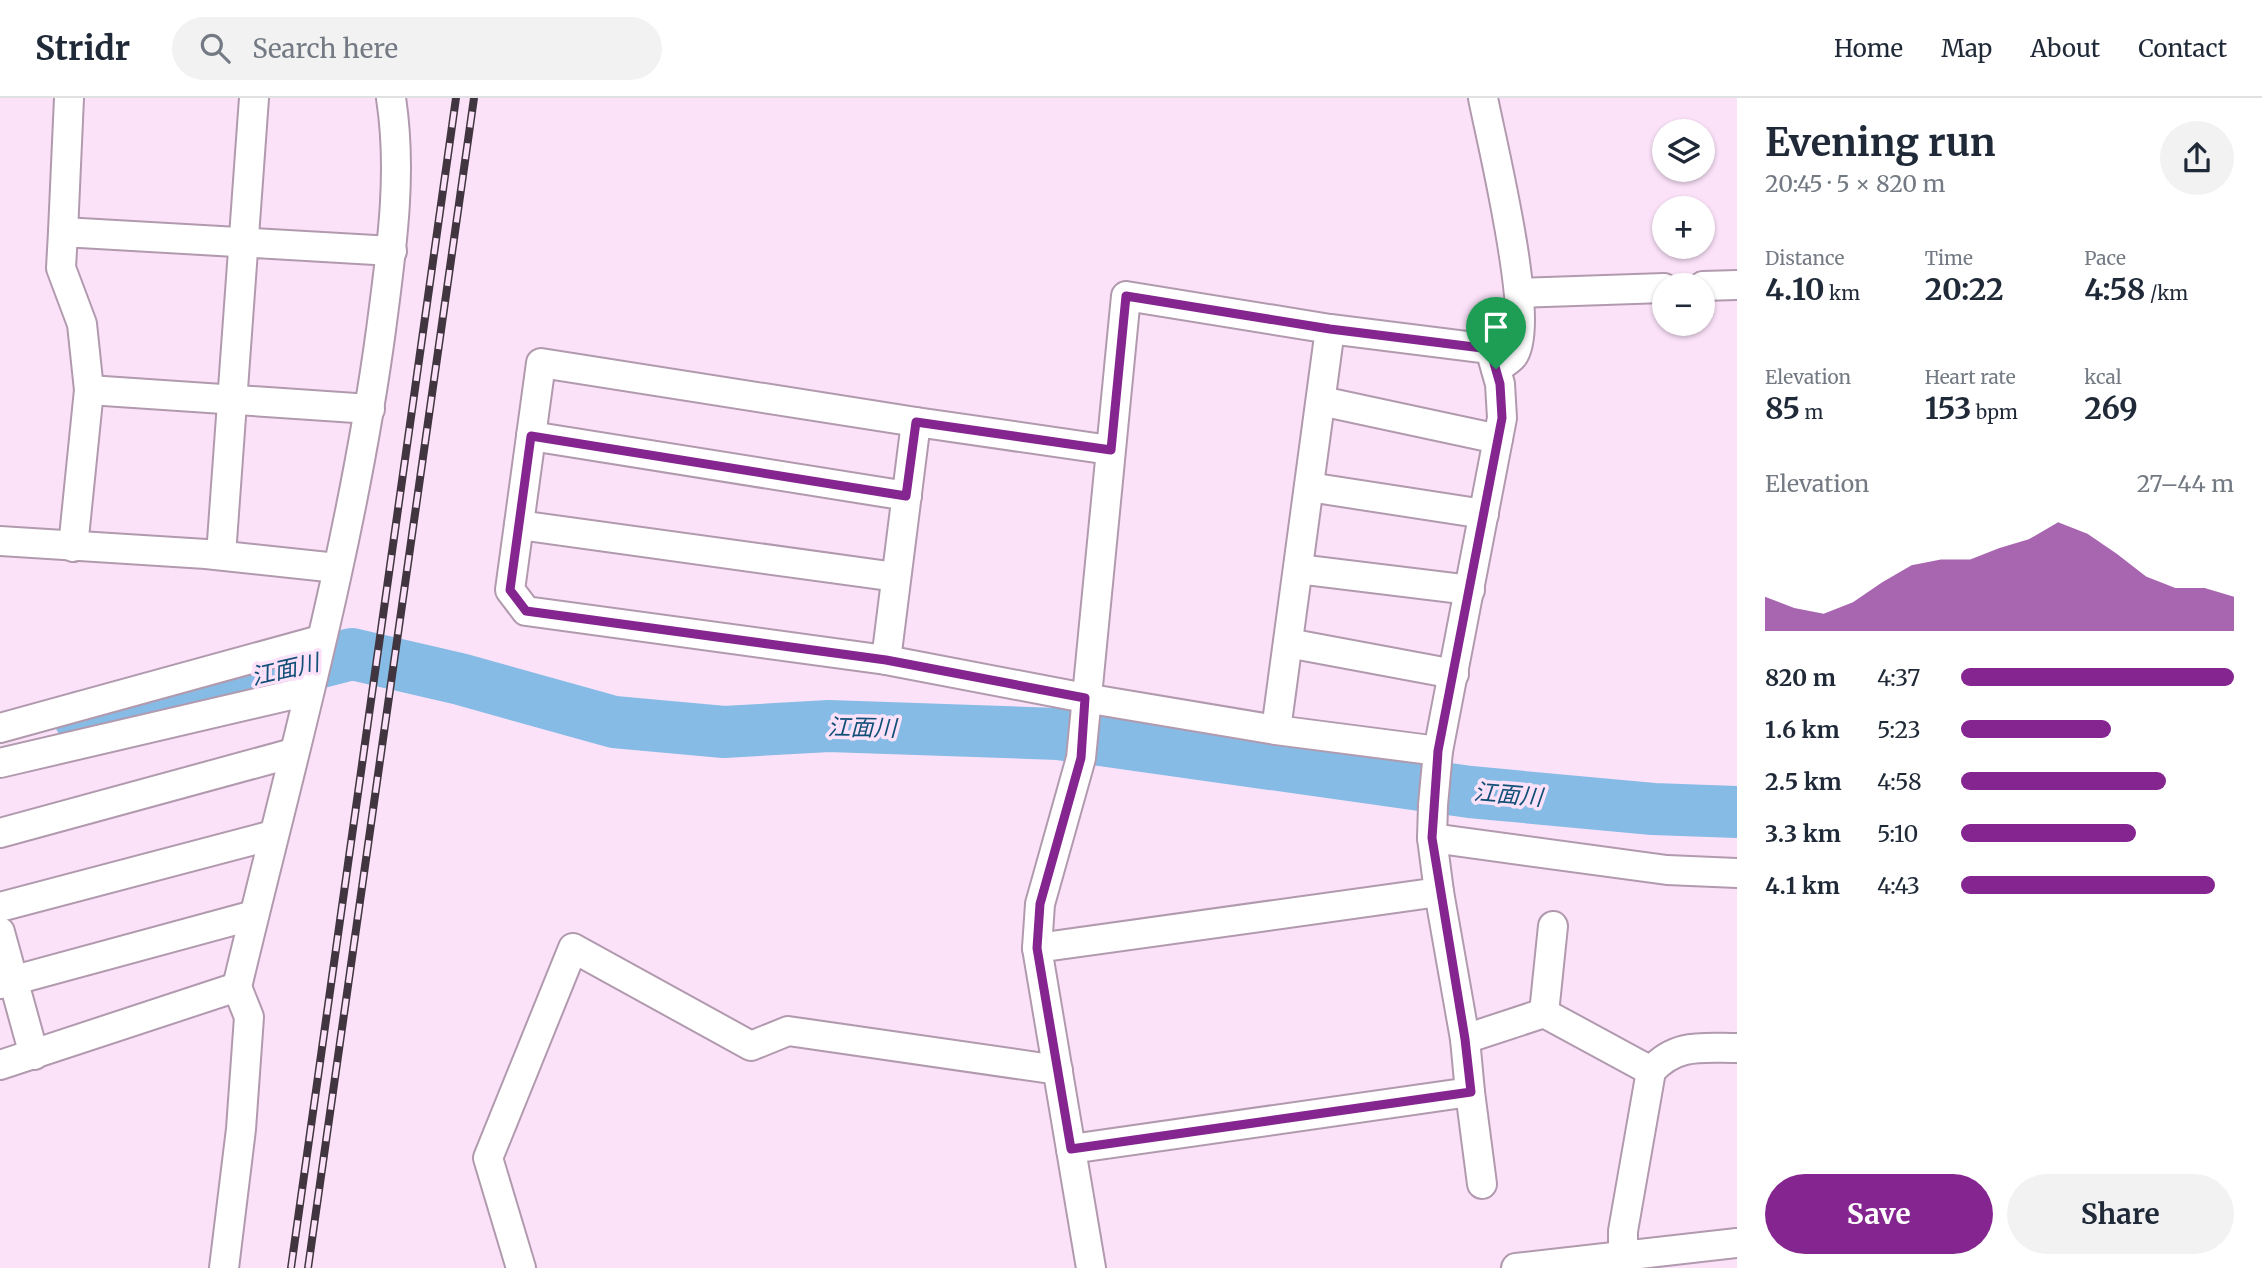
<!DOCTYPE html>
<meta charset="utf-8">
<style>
body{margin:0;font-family:Merriweather,"Noto Sans JP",serif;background:#f2f2f3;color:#1f2937;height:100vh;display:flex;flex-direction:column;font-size:26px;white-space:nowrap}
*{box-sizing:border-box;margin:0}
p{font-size:23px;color:#747a83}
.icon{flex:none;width:38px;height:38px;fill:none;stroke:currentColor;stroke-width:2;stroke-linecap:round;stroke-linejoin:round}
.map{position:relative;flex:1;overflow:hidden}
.side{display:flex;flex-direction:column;background:#fff;width:525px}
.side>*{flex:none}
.fabs{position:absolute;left:1652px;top:21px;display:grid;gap:14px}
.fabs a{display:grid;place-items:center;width:63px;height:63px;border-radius:50%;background:#fff;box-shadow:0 2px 5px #0004;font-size:35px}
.pin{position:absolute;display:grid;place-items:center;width:60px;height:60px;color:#fff;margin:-72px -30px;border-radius:50% 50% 50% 0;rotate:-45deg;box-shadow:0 0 7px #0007}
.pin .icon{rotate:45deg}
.round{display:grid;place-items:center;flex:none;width:74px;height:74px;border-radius:37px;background:#f2f2f3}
.head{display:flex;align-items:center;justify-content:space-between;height:119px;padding:0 28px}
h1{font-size:38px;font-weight:700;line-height:52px}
.figures{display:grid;grid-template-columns:repeat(3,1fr);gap:10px;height:119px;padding:7px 28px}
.figures div{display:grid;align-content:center}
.figures b{font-size:30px;font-weight:700}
.figures small{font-size:19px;font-weight:400}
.figures p{font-size:19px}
.chart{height:196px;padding:14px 28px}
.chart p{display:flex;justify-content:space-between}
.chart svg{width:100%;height:126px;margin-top:7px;fill:#852690;opacity:.7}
.action{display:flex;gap:14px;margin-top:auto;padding:14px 28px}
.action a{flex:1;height:80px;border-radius:42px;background:#852690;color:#fff;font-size:28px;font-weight:700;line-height:80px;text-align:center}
.action a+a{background:#f2f2f3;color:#1f2937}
ul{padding:0 28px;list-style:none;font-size:23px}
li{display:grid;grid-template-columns:112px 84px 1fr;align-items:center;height:52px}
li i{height:18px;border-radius:9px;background:#852690}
header{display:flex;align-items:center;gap:42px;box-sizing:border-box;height:98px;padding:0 35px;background:#fff;border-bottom:2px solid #e0e1e3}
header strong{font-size:33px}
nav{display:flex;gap:38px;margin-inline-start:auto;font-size:24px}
.search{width:490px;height:63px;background:#f2f2f3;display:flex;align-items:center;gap:18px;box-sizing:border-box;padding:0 24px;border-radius:38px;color:#747a83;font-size:26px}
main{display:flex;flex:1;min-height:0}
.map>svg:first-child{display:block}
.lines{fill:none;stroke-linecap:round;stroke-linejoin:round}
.river{stroke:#86bbe5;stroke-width:52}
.minor-casing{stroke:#b19aae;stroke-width:32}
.minor{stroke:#fff;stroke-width:28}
.rail-casing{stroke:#413640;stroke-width:8}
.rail{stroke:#fbe2f9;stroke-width:5;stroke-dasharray:16;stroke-linecap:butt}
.route-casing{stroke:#fff;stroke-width:14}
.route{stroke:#852690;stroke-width:9}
.labels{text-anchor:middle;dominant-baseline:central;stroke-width:7;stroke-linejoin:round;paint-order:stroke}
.water-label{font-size:23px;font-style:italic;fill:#114f77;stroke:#fbe2f9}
</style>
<header>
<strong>Stridr</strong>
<div class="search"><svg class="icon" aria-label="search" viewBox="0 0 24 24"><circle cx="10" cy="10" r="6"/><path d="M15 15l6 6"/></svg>Search here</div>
<nav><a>Home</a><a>Map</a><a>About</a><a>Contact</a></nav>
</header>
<main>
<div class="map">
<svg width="1737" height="1170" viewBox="0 0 1737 1170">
<rect width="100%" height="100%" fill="#fbe2f9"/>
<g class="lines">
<path class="river" d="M 79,619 L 278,575 L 352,556 L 460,581 L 614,624 L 724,634 L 829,628 L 1058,636 L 1470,694 L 1653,711 L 1737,714"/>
<g class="minor-casing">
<g id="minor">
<path d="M 1483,0 C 1492,46 1537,226 1513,258 C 1509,263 1501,267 1496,271"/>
<path d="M 63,134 L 69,0"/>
<path d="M 1703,188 L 1737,187"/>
<path d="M 1520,195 L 1664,190"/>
<path d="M 89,292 L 370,311"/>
<path d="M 1321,303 L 1498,341"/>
<path d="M 916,324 L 541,265 L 510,492 L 526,513 L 886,562 L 1085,600 L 1276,632 L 1438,653"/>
<path d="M 531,338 L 907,398"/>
<path d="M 1309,389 L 1484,416"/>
<path d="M 519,427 L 896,479"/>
<path d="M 0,443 L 206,456 L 337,470"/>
<path d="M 73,449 L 89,292 L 82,226 L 61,170 L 63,134 L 392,153"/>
<path d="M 221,457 L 254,0"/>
<path d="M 1298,471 L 1470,492"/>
<path d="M 1288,545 L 1454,576"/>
<path d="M 886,562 L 916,324 L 1110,352"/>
<path d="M 0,630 L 320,542"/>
<path d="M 1276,632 L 1330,231"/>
<path d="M 0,665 L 308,593"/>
<path d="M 0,735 L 293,655"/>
<path d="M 1432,740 L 1667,772 L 1737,775"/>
<path d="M 0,809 L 273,737"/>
<path d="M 0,834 L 34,957"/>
<path d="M 1037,850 L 1040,806 L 1081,660 L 1126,198 L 1330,231 L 1490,251 L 1500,286 L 1502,320 L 1438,653 L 1433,707 L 1432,740 L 1439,794 L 1465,941 L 1544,915 L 1651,973"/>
<path d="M 0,886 L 254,817"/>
<path d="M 237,889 C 289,671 351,454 381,232 C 391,155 403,77 391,0"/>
<path d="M 1544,915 L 1553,828"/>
<path d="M 0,967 L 237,889 L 249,919 L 241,1031 L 224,1170"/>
<path d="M 1470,994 L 1482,1086"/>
<path d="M 1071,1051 L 1470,994 L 1465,941"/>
<path d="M 1623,1159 L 1623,1133 L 1651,973 C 1676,945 1702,950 1737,950"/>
<path d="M 521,1170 L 488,1060 L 573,850 L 751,948 L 788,933 L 1058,972"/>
<path d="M 1091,1170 L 1037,850 L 1439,794"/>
<path d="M 1516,1170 L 1737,1145"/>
</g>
</g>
<use href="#minor" class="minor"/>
<g class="rail-casing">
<g id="rail">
<path d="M 291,1170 L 456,0"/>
<path d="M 308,1170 L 474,0"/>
</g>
</g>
<use href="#rail" class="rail"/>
</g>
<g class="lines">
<g class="route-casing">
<path id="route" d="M 1126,198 L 1330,231 L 1490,251 L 1500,286 L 1502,320 L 1438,653 L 1432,740 L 1465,941 L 1471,994 L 1071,1051 L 1037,850 L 1040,806 L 1081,660 L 1085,600 L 886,562 L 526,513 L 510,492 L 531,338 L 906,398 L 916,324 L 1111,352 Z"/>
</g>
<use href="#route" class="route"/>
</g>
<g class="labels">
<g class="water-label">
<text transform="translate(285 571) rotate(-13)">江面川</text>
<text transform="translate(862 629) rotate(1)">江面川</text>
<text transform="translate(1508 696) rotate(5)">江面川</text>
</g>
</g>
</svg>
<div class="fabs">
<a><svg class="icon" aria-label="layers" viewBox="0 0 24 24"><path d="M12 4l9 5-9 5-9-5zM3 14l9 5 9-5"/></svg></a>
<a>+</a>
<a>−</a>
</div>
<div class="pin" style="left:1496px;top:271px;background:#1e9e55"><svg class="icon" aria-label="arrive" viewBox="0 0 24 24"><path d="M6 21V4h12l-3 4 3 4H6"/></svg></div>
</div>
<section class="side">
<div class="head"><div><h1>Evening run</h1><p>20:45 · 5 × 820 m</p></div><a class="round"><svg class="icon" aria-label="share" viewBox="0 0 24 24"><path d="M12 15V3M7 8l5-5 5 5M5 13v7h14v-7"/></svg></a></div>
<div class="figures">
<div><p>Distance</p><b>4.10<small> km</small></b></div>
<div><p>Time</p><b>20:22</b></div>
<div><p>Pace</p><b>4:58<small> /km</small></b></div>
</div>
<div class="figures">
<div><p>Elevation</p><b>85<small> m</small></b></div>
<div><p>Heart rate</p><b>153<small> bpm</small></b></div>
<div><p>kcal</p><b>269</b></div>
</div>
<div class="chart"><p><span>Elevation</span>27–44 m</p>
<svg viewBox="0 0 160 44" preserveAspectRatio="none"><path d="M0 44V32L10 36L20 38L30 34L40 27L50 21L60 19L70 19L80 15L90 12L100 6L110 10L120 17L130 25L140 29L150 29L160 32V44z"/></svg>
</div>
<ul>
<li><b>820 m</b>4:37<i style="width:100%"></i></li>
<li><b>1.6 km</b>5:23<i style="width:55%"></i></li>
<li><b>2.5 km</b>4:58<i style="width:75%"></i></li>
<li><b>3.3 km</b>5:10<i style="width:64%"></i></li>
<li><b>4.1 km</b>4:43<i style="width:93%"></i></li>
</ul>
<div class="action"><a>Save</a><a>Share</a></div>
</section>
</main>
